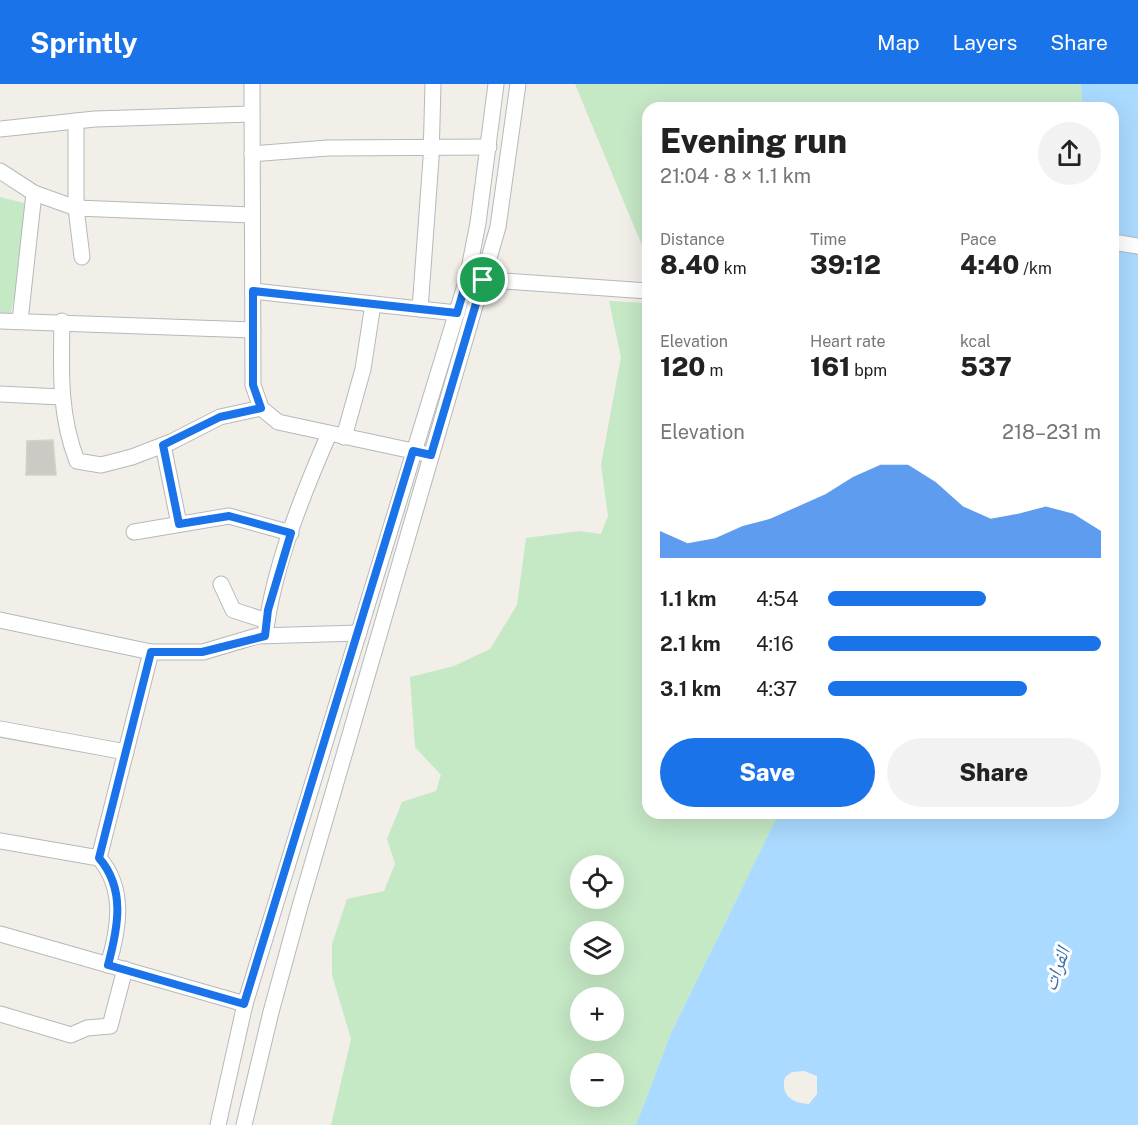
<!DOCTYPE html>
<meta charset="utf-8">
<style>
body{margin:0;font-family:"Public Sans","Noto Naskh Arabic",sans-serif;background:#f2f2f2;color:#222;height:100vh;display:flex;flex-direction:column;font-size:22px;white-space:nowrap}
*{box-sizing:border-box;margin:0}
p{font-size:20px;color:#767676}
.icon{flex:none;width:33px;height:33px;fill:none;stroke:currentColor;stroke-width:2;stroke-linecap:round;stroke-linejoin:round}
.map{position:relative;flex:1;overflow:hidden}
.details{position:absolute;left:642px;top:18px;width:477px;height:717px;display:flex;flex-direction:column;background:#fff;border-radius:18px;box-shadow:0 6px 24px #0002}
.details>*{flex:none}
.controls{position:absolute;left:570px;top:771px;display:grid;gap:12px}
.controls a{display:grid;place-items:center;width:54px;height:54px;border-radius:50%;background:#fff;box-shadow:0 6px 24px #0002;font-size:30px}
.pin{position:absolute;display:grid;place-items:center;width:51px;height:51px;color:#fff;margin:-26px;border:3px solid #fff;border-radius:50%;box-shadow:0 2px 6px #0007}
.round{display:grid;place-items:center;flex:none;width:63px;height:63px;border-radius:32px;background:#f2f2f2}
.summary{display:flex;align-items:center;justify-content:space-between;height:102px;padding:0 18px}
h1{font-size:33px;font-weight:800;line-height:45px}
.metrics{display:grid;grid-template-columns:repeat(3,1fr);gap:9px;height:102px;padding:6px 18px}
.metrics div{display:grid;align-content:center}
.metrics b{font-size:26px;font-weight:800}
.metrics small{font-size:16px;font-weight:400}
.metrics p{font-size:16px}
.chart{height:168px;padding:12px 18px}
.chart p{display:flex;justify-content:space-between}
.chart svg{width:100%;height:108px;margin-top:6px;fill:#1a73e8;opacity:.7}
.cta{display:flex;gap:12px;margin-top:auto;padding:12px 18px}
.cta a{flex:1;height:69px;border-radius:36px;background:#1a73e8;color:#fff;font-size:24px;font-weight:800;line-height:69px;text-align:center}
.cta a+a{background:#f2f2f2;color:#222}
ul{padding:0 18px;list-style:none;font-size:20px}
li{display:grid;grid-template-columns:96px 72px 1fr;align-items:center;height:45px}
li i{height:15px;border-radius:8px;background:#1a73e8}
header{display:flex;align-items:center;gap:36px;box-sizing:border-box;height:84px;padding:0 30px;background:#1a73e8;color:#fff}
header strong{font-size:28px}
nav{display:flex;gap:33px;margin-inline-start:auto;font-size:21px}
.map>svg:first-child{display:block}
.green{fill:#c5e8c5;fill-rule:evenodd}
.water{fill:#aadaff;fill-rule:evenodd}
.building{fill:#cccac5;stroke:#d6d1c6;stroke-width:1.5}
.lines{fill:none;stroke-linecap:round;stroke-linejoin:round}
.minor-casing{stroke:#b5b8bc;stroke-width:17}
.minor{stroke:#fff;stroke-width:15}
.route-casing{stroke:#fff;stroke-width:12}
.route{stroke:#1a73e8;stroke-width:8}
.labels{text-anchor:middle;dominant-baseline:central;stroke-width:6;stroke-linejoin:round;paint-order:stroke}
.water-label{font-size:20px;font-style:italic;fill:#4174aa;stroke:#fff}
</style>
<header>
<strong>Sprintly</strong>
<nav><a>Map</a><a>Layers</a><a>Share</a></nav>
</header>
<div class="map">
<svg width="1138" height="1041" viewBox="0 0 1138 1041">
<rect width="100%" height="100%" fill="#f1efe8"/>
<g class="green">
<path d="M 575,0 L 1081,0 L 1082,24 L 648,24 L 648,176 Z"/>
<path d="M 0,113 L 24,119 L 27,127 L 22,178 L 10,233 L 0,233 Z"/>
<path d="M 609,217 L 648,219 L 648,729 L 779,729 L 671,949 L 636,1041 L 331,1041 L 351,955 L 332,891 L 332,860 L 347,815 L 384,807 L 395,780 L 387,755 L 402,718 L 436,707 L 441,691 L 415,663 L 410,593 L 454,582 L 490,565 L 517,521 L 526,454 L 579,447 L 601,450 L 608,432 L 601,381 L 621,273 ZM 580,782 L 614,782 L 614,814 L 580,814 ZM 580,848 L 614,848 L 614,880 L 580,880 ZM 580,914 L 614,914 L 614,946 L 580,946 ZM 580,980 L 614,980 L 614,1012 L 580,1012 Z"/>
</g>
<path class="water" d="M 1081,0 L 1138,0 L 1138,1041 L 636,1041 L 671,949 L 779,729 L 1113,729 L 1113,24 L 1082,24 ZM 804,987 L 817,992 L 817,1010 L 809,1020 C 792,1019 780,1011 785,993 L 792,988 Z"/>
<path class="building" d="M 53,356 L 56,391 L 26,391 L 27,357 Z"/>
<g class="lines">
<g class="minor-casing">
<g id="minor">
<path d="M 252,0 L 253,301 L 261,324 L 278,338 L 422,369"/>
<path d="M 76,37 L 76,124 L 82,173"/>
<path d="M 0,45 L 95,35 L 251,30"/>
<path d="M 252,70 L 328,64 L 489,63"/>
<path d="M 0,87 L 34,109 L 76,124 L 252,131"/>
<path d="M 1113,158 L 1138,162"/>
<path d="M 474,195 L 648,207"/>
<path d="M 253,207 L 457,229"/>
<path d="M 420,225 L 431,75 L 433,0"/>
<path d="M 0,237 L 253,246"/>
<path d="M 20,237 L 34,109"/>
<path d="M 62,237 C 61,286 59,331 77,377 L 101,381 L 132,373 L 171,358 L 220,333 L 261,324"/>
<path d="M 0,310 L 61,313"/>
<path d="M 344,353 L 363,285 L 373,220"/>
<path d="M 163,361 L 179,440"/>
<path d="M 134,448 L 229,432 L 291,449"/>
<path d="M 221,500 L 233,526 L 267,537"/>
<path d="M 0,536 L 151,568 L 203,568 L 257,552 L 359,549"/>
<path d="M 265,551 C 274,482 301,414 329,350"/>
<path d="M 0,645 L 126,668"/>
<path d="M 0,757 L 99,774"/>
<path d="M 0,850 L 245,920"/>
<path d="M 108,881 C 119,845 126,805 99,774 L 151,568"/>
<path d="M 0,930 L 71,951 L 87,944 L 110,942 L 125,885"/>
<path d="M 218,1041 L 245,920 L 467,195 L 478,139 L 496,0"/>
<path d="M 244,1041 L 271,928 L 300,822 L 498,143 L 518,0"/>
</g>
</g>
<use href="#minor" class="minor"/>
</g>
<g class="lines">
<g class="route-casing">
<path id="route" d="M 467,195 L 483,196 L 431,371 L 413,367 L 244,920 L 108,881 C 118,844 126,805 99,774 L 151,568 L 202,568 L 265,552 L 268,526 L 291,449 L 229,432 L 179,440 L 163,361 L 220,333 L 261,324 L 253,301 L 253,207 L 457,229 Z"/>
</g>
<use href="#route" class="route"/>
</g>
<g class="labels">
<g class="water-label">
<text transform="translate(1056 885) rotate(-71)">الفرات</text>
</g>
</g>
</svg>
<div class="controls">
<a><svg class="icon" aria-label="locate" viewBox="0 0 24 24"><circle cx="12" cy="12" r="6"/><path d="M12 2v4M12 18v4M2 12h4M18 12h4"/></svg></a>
<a><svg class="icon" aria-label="layers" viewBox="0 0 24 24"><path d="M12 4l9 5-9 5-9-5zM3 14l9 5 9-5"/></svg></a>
<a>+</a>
<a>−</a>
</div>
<div class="pin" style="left:483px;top:196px;background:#1e9e55"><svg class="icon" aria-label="arrive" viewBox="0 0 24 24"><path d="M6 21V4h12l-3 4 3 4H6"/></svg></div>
<section class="details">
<div class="summary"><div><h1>Evening run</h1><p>21:04 · 8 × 1.1 km</p></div><a class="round"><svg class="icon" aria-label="share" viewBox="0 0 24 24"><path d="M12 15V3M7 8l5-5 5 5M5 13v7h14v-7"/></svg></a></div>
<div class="metrics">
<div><p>Distance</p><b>8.40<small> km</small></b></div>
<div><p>Time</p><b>39:12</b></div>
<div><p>Pace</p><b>4:40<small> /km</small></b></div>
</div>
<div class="metrics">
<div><p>Elevation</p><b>120<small> m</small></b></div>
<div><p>Heart rate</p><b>161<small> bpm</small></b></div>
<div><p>kcal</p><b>537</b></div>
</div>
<div class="chart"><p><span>Elevation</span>218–231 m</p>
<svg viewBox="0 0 160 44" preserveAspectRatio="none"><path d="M0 44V33L10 38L20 36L30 31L40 28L50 23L60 18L70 11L80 6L90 6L100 13L110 23L120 28L130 26L140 23L150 26L160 33V44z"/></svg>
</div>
<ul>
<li><b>1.1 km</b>4:54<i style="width:58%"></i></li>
<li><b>2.1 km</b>4:16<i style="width:100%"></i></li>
<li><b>3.1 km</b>4:37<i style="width:73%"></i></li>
</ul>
<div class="cta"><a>Save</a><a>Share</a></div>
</section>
</div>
